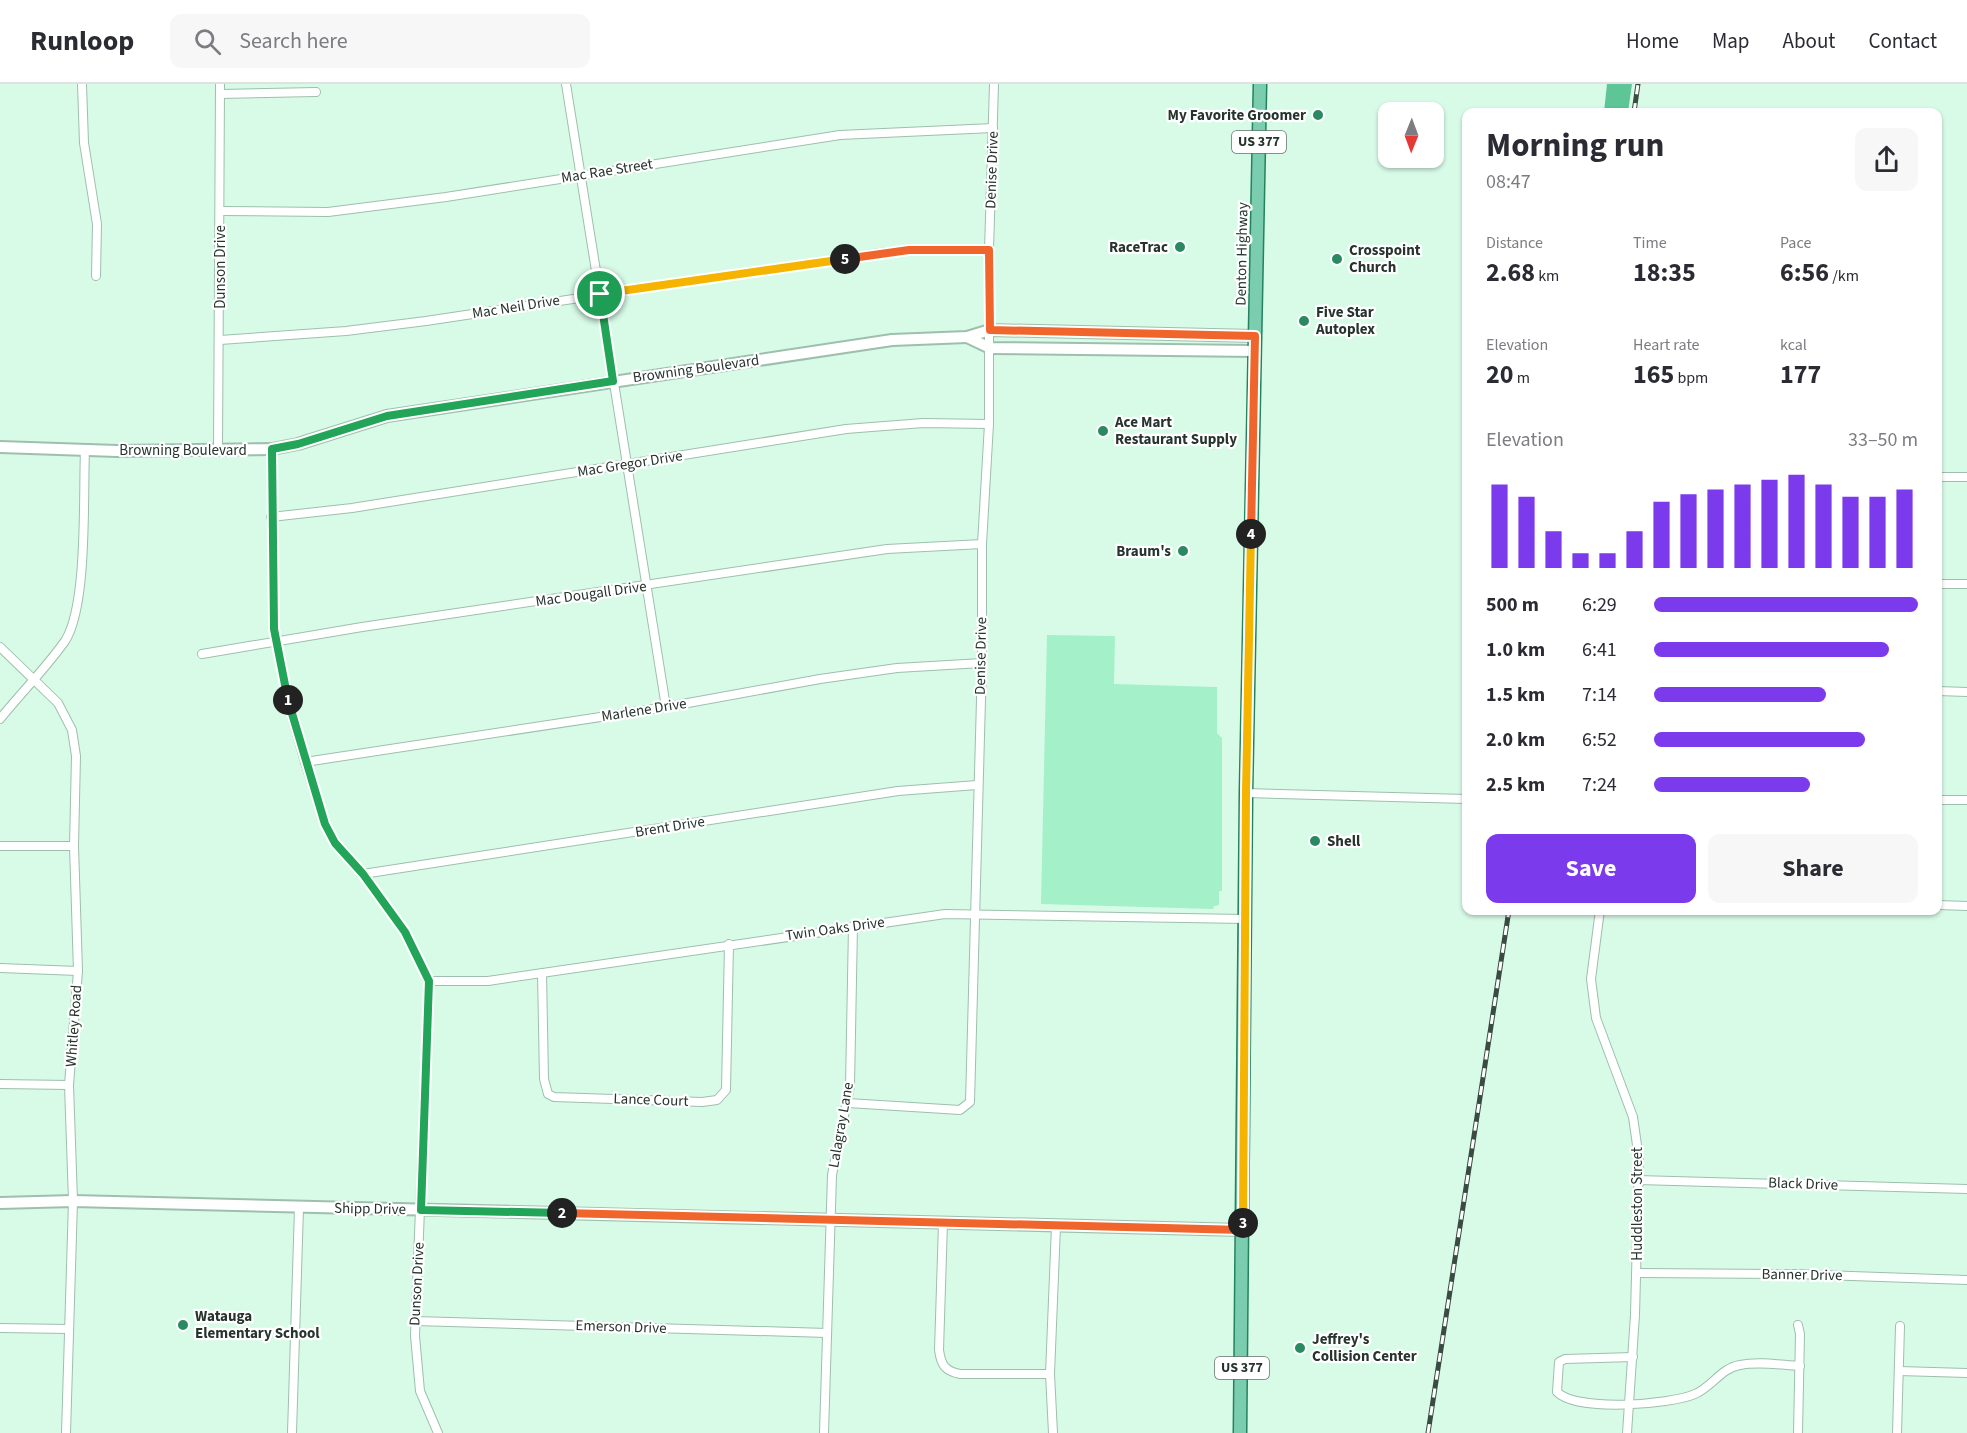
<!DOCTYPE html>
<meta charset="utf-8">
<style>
body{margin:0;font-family:"Source Sans 3",sans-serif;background:#f7f7f7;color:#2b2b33;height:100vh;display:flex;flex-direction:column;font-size:22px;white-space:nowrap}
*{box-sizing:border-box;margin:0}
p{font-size:20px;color:#7c7c81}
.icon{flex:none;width:33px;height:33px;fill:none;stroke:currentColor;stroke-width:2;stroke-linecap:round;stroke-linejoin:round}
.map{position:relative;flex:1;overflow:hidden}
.drawer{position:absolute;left:1462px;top:24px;width:480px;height:807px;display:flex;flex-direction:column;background:#fff;border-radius:12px;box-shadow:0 2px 4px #0004}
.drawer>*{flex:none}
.needle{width:39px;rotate:181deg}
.buttons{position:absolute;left:1378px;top:18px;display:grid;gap:12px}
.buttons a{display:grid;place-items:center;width:66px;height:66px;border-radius:12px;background:#fff;box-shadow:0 2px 4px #0004;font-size:30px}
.pin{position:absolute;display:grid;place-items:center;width:51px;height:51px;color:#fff;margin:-26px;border:3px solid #fff;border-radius:50%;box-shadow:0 2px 6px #0007}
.km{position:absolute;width:30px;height:30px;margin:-15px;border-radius:50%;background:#222;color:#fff;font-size:16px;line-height:30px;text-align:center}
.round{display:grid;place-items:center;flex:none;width:63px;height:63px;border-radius:12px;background:#f7f7f7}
.summary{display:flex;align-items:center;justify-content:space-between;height:102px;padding:0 24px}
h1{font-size:33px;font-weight:700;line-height:45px}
.metrics{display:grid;grid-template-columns:repeat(3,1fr);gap:9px;height:102px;padding:6px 24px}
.metrics div{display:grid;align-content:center}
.metrics b{font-size:26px;font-weight:700}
.metrics small{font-size:16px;font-weight:400}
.metrics p{font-size:16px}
.chart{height:168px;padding:12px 24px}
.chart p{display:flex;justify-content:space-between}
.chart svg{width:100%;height:108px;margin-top:6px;stroke:#7c3aed;stroke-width:6}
.action{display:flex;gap:12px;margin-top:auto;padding:12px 24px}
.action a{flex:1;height:69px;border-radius:12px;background:#7c3aed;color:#fff;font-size:24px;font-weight:700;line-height:69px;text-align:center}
.action a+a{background:#f7f7f7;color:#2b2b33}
ul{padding:0 24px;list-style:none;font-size:20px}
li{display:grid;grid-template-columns:96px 72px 1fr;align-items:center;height:45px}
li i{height:15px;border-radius:8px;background:#7c3aed}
header{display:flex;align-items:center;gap:36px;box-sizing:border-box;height:84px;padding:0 30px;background:#fff;border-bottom:2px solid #e1e1e2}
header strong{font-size:28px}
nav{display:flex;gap:33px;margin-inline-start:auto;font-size:21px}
.search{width:420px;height:54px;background:#f7f7f7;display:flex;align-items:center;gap:15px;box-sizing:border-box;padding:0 21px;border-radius:12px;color:#7c7c81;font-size:22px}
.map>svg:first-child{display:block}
.green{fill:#a3f0c9}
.forest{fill:#5dc596}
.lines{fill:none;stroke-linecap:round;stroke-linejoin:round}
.street-casing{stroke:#9ebfad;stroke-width:10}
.secondary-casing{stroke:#9ebfad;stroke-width:14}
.primary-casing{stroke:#24825e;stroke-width:15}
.street{stroke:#fff;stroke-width:8}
.secondary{stroke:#fff;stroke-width:10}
.primary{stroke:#7bcdaf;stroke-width:12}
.rail-casing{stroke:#3a4b42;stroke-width:5}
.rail{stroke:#fff;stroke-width:3;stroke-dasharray:9;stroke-linecap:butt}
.split-1-casing{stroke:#fff;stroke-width:12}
.split-2-casing{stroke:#fff;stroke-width:12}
.split-3-casing{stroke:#fff;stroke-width:12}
.split-4-casing{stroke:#fff;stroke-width:12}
.split-5-casing{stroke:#fff;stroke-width:12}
.split-6-casing{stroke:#fff;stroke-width:12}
.split-1{stroke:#22a559;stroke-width:8}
.split-2{stroke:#22a559;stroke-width:8}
.split-3{stroke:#f0652b;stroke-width:8}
.split-4{stroke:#f5b400;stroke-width:8}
.split-5{stroke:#f0652b;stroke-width:8}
.split-6{stroke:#f5b400;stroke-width:8}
.poi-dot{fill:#298962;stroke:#fff;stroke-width:2}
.labels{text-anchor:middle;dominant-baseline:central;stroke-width:4.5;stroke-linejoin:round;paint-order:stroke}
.shield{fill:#fff;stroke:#67716c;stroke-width:1.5}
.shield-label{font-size:14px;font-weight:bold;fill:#26342d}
.poi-label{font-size:15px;font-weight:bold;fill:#26342d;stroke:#fff;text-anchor:start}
.street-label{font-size:15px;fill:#26342d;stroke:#fff}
</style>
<header>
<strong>Runloop</strong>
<div class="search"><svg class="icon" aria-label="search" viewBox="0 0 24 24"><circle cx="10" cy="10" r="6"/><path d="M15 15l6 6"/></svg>Search here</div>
<nav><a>Home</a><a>Map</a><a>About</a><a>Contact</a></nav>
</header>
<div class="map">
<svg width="1967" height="1349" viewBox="0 0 1967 1349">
<rect width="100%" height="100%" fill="#d8fbe8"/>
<path class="green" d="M 1047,551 L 1115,552 L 1114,600 L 1217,603 L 1217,649 L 1222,654 L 1222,807 L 1219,807 L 1219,821 L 1214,822 L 1213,825 L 1041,820 Z"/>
<path class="forest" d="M 1607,0 L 1632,0 L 1628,28 L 1604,28 Z"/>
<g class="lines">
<g class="street-casing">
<g id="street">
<path d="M 82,0 L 84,59 L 97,140 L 96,192"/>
<path d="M 566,0 L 666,623"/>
<path d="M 220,10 L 316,8"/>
<path d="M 220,127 L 328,128 L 446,113 L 840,51 L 993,44"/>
<path d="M 220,256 L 346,247 L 426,237 L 880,169 L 909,166 L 989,166"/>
<path d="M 272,365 L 274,545 L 289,622 L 305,678 L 325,740 L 335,759 L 363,790 L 405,847 L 429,897 L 415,1252 L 420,1307 L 438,1349"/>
<path d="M 218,366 L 220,0"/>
<path d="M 1938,393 L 1967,393"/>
<path d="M 271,433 L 352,424 L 846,345 L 923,339 L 989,340"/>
<path d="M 1938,500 L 1967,500"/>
<path d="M 0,563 L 58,619 L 72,646 L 76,672 L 74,762 L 78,887 L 69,1001 L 73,1117 L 66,1349"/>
<path d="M 202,570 L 362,543 L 887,465 L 982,460"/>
<path d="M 1938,607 L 1967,608"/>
<path d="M 0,635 C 21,609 46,584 65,557 C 88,522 83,410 85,366"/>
<path d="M 305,678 L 666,623 L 820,595 L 897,584 L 982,579"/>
<path d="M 1246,709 L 1467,715"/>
<path d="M 1938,716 L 1967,716"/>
<path d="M 0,762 L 74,762"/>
<path d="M 363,790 L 898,707 L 977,701"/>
<path d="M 1938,821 L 1967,822"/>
<path d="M 1600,826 L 1591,895 L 1596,934 L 1633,1033 L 1639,1075 L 1635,1231 L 1627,1349"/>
<path d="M 0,884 L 78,887"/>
<path d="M 542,889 L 544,995 L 548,1010 L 554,1013 L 702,1018 L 717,1016 L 726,1006 L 729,860"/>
<path d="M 429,897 L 488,897 L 945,830 L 1245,835"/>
<path d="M 0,1000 L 69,1001"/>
<path d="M 848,1019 L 960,1026 L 970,1018 L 982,579 L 982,460 L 989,340 L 989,166 L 994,0"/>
<path d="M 1638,1096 L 1967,1105"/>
<path d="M 943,1139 L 939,1266 C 941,1281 945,1287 960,1290 L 1050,1290"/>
<path d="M 1637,1189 L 1794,1190 L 1967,1196"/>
<path d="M 415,1237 L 827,1249"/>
<path d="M 0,1244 L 69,1245"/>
<path d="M 1633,1273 L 1565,1275 L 1559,1278 L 1557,1308 C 1577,1328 1669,1321 1695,1310 C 1712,1303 1721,1284 1740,1281 C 1759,1277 1781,1281 1800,1282"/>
<path d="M 1899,1287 L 1967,1289"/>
<path d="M 292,1349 L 299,1124"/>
<path d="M 824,1349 L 832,1091 L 850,1002 L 853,842"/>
<path d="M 1053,1349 L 1050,1290 L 1056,1142"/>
<path d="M 1798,1349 L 1800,1250 L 1798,1241"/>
<path d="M 1897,1349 L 1900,1242"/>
</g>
</g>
<g class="secondary-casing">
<g id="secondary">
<path d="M 967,253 L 990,264 L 1255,267"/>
<path d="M 0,363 L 117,367 L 272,365 L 298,360 L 387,332 L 892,256 L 967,253 L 990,246 L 1255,252"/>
<path d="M 0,1119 L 73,1117 L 1243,1146"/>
</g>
</g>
<g class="primary-casing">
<path id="primary" d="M 1240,1349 L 1246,709 L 1260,0"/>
</g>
<use href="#street" class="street"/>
<use href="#secondary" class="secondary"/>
<use href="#primary" class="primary"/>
<g class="rail-casing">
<g id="rail">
<path d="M 1634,28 L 1638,0"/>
<path d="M 1428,1349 L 1509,826"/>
</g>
</g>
<use href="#rail" class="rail"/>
</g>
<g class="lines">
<g class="split-1-casing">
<path id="split-1" d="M 288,616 L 274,545 L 272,365 L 298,360 L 387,332 L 613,297 L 600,210"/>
</g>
<g class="split-2-casing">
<path id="split-2" d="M 288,616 L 325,740 L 335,759 L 363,790 L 405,848 L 429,897 L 421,1126 L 562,1129"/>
</g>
<g class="split-3-casing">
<path id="split-3" d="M 562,1129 L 1243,1146 L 1243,1139"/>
</g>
<g class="split-4-casing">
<path id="split-4" d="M 1243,1139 L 1246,709 L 1251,450"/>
</g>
<g class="split-5-casing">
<path id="split-5" d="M 845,175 L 909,166 L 989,166 L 990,246 L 1255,252 L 1251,450"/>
</g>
<g class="split-6-casing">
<path id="split-6" d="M 600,210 L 845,175"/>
</g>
<use href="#split-1" class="split-1"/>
<use href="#split-2" class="split-2"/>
<use href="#split-3" class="split-3"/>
<use href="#split-4" class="split-4"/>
<use href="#split-5" class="split-5"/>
<use href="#split-6" class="split-6"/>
</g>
<g class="poi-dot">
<circle cx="1318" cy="31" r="6"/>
<circle cx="1180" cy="163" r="6"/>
<circle cx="1337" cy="175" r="6"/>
<circle cx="1304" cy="237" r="6"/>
<circle cx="1103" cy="347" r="6"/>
<circle cx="1183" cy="467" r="6"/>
<circle cx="1315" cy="757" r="6"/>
<circle cx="183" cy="1241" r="6"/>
<circle cx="1300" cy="1264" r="6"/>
</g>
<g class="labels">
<g class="shield">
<rect x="1232" y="47" width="54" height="22" rx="4.5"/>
<rect x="1215" y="1273" width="54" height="22" rx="4.5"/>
</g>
<g class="shield-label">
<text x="1259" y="58">US 377</text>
<text x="1242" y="1284">US 377</text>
</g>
<g class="poi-label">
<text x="1306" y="31" text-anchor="end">My Favorite Groomer</text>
<text x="1168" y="163" text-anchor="end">RaceTrac</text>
<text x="1349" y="166">Crosspoint<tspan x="1349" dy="17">Church</tspan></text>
<text x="1316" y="228">Five Star<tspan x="1316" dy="17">Autoplex</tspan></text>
<text x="1115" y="338">Ace Mart<tspan x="1115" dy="17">Restaurant Supply</tspan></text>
<text x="1171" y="467" text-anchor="end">Braum's</text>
<text x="1327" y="757">Shell</text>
<text x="195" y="1232">Watauga<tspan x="195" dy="17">Elementary School</tspan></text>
<text x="1312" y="1255">Jeffrey's<tspan x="1312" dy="17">Collision Center</tspan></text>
</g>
<g class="street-label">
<text transform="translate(992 86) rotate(-88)">Denise Drive</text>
<text transform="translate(607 87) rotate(-9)">Mac Rae Street</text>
<text transform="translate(1242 170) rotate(-89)">Denton Highway</text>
<text transform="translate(220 183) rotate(-90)">Dunson Drive</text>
<text transform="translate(516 223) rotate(-9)">Mac Neil Drive</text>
<text transform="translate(696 285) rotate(-8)">Browning Boulevard</text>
<text x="183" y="366">Browning Boulevard</text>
<text transform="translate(630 380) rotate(-9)">Mac Gregor Drive</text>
<text transform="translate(591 510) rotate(-8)">Mac Dougall Drive</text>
<text transform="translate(981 572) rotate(-89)">Denise Drive</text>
<text transform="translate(644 626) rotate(-9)">Marlene Drive</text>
<text transform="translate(670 743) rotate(-9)">Brent Drive</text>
<text transform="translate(835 845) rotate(-8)">Twin Oaks Drive</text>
<text transform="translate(74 942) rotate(-86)">Whitley Road</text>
<text transform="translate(651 1016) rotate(2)">Lance Court</text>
<text transform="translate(841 1041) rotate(-80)">Lalagray Lane</text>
<text transform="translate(1803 1100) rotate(2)">Black Drive</text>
<text transform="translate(1637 1120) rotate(-90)">Huddleston Street</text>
<text transform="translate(370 1125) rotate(1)">Shipp Drive</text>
<text transform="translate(1802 1191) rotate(1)">Banner Drive</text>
<text transform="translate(417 1200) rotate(-87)">Dunson Drive</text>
<text transform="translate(621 1243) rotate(2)">Emerson Drive</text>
</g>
</g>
</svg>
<div class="buttons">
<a><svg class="needle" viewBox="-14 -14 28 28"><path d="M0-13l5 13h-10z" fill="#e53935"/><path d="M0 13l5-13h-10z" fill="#7c7c81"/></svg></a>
</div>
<div class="pin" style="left:600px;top:210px;background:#1e9e55"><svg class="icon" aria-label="arrive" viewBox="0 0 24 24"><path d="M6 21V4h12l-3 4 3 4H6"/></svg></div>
<b class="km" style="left:288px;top:616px">1</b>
<b class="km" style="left:562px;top:1129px">2</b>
<b class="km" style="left:1243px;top:1139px">3</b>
<b class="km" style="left:1251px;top:450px">4</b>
<b class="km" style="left:845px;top:175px">5</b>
<section class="drawer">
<div class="summary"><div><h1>Morning run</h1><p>08:47</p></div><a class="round"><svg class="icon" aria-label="share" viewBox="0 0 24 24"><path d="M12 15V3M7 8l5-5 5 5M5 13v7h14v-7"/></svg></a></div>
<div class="metrics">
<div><p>Distance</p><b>2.68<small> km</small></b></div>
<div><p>Time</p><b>18:35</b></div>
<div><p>Pace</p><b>6:56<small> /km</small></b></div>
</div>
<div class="metrics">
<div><p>Elevation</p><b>20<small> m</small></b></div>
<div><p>Heart rate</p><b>165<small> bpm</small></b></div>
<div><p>kcal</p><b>177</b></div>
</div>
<div class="chart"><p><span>Elevation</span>33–50 m</p>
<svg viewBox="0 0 160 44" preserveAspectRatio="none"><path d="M5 44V10M15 44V15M25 44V29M35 44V38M45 44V38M55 44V29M65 44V17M75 44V14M85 44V12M95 44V10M105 44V8M115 44V6M125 44V10M135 44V15M145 44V15M155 44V12"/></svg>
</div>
<ul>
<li><b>500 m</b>6:29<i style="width:100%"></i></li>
<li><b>1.0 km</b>6:41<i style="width:89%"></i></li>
<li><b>1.5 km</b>7:14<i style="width:65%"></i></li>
<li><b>2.0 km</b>6:52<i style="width:80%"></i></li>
<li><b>2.5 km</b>7:24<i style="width:59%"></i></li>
</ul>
<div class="action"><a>Save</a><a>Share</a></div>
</section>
</div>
